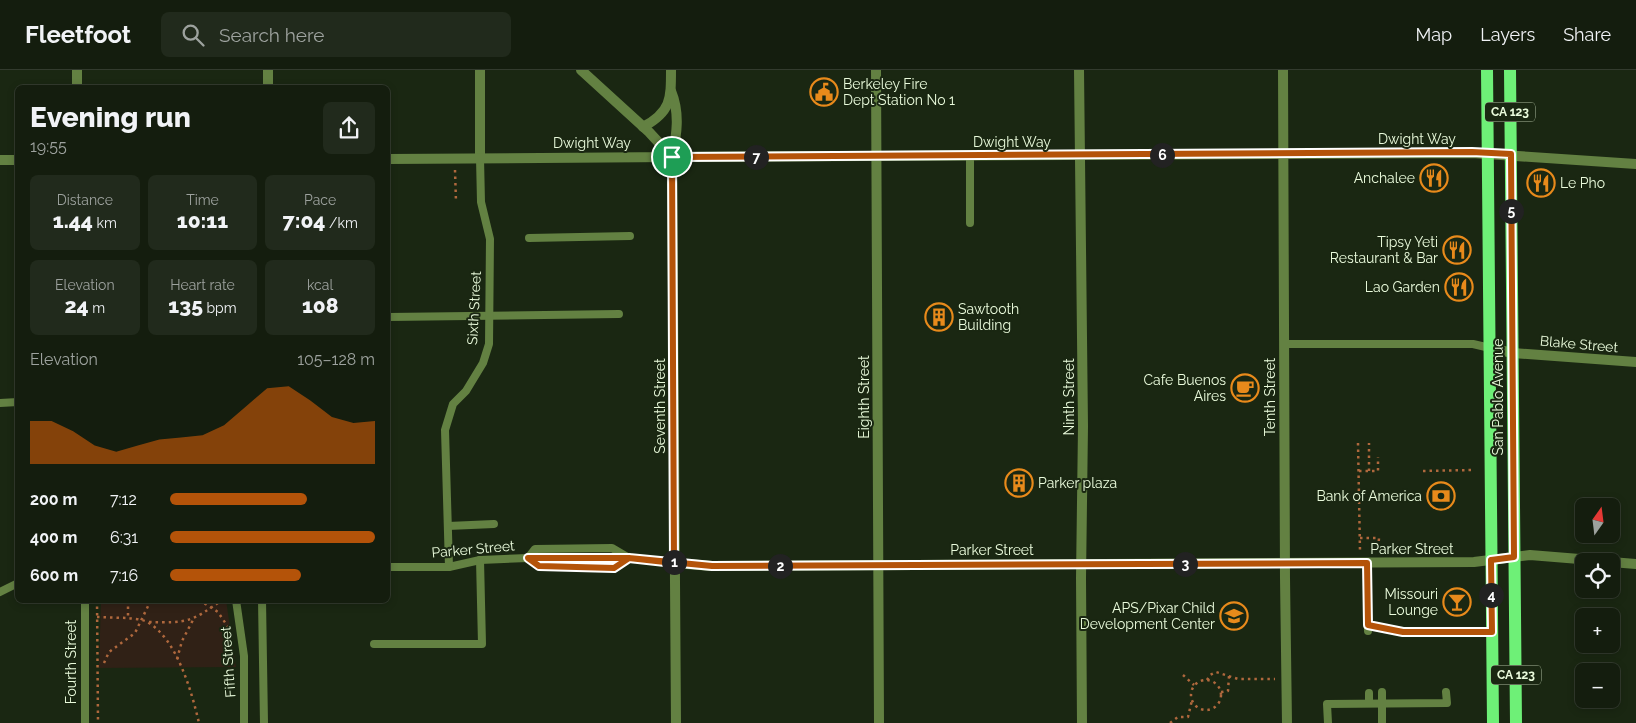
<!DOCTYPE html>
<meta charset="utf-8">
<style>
body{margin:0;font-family:Raleway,sans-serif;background:#212a1c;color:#f1f3f6;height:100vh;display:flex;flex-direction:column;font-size:19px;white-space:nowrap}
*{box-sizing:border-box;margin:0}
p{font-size:16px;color:#9da29e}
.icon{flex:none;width:28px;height:28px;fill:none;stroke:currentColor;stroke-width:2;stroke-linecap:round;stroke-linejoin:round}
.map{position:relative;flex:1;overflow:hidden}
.sheet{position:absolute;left:15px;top:15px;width:375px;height:518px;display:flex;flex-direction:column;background:#141d0e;border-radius:8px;box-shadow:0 2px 8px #0003,0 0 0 1px #333b2e}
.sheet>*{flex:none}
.needle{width:32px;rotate:14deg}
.tools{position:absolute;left:1575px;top:428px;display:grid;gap:10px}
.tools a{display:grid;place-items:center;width:45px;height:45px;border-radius:8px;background:#141d0e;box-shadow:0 2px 8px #0003,0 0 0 1px #333b2e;font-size:25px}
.pin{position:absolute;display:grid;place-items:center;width:42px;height:42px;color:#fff;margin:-21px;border:2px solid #fff;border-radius:50%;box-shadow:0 1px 5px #0007}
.km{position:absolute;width:25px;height:25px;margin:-12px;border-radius:50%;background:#222;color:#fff;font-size:14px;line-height:25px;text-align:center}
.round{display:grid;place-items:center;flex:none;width:52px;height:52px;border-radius:8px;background:#212a1c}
.head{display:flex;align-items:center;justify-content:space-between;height:85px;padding:0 15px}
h1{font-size:28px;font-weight:800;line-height:38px}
.metrics{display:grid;grid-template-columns:repeat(3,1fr);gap:8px;height:85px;padding:5px 15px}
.metrics div{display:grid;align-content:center;border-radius:8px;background:#212a1c;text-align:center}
.metrics b{font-size:21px;font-weight:800}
.metrics small{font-size:14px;font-weight:400}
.metrics p{font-size:14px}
.chart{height:140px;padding:10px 15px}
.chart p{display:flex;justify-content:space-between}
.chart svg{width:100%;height:90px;margin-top:5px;fill:#b45309;opacity:.7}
ul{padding:0 15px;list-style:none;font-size:16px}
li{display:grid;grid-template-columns:80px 60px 1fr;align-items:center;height:38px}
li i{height:12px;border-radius:6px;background:#b45309}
header{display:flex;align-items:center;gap:30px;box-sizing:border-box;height:70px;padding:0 25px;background:#141d0e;border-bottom:1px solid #333b2e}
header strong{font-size:24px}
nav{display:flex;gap:28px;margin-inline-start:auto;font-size:18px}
.search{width:350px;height:45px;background:#212a1c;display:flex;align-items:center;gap:12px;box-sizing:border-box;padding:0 18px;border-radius:8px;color:#9da29e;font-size:19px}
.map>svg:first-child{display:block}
.green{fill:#302116}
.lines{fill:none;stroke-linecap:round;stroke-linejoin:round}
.path{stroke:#af683d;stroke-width:2.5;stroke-dasharray:2.5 4;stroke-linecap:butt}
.service{stroke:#638142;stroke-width:8}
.minor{stroke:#638142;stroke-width:10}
.tertiary{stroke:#638142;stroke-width:10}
.primary{stroke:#6ef077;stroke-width:12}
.route-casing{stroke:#fff;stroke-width:10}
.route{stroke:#b45309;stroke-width:6}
.labels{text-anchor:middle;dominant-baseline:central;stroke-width:4;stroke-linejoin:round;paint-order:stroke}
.shield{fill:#1a2712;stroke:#acbb9f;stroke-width:1}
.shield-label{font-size:12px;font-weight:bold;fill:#eafbdc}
.poi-label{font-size:14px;fill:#eafbdc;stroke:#1a2712;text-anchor:end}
.street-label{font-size:14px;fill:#eafbdc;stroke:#1a2712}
</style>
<header>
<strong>Fleetfoot</strong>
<div class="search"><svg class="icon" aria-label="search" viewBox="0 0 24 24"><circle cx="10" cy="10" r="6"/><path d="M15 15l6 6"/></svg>Search here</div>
<nav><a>Map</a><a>Layers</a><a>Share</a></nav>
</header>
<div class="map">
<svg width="1636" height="653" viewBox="0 0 1636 653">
<rect width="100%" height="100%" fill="#1a2712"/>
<path class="green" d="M 101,530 L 226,530 L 236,597 L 99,598 Z"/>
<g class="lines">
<g class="path">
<path d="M 455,100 L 456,132"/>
<path d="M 1358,373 L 1360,481"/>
<path d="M 1359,401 L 1378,401 L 1378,387"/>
<path d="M 1369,401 L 1369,373"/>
<path d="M 1423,401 L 1473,400"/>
<path d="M 1360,468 L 1379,468 L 1378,481"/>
<path d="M 97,530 L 98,653"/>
<path d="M 128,530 L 128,548 C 134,549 142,549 147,552 C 177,568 192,623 199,653"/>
<path d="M 199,530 L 218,542 L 228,557"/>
<path d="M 97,547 L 128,548"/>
<path d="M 149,552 C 188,553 191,552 222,530"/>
<path d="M 177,589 L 182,571 L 193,550"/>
<path d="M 104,593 L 109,582 L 135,563 L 151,530"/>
<path d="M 226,593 L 230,569"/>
<path d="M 1183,605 L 1194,615"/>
<path d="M 1207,610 L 1210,605 L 1216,602 L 1238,609 L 1275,609"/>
<circle cx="1206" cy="625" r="15"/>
<path d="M 1221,622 L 1228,621 L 1229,606"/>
<path d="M 1170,653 L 1178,647 L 1188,647 L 1192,630"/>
</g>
<g class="service">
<path d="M 970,86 L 970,153"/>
<path d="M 529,168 L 630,166"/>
<path d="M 388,247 L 619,244"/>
<path d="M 1284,274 L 1473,274 L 1490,278"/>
<path d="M 0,333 L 18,332"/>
<path d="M 448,456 L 494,454"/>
<path d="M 528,488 L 535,479 L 612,478 L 629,488 L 674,493"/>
<path d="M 528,488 L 539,496 L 613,498 L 629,488"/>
<path d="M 1367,493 L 1368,561"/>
<path d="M 388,497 L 449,497 L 480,490 L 528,488 L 629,488"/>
<path d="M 449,497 L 445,360 L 453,334 L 466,321 L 483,293 L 489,274 L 490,169 L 481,132 L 480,88"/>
<path d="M 0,522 L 18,513"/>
<path d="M 85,530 L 85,653"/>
<path d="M 236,530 L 244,586 L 244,653"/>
<path d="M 262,530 L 264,653"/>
<path d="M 1368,555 L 1403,562 L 1492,562"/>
<path d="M 374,574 L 482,574 L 480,490"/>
<path d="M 1369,633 L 1369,623"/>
<path d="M 1328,653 L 1327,634 L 1447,633 L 1446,622"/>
<path d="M 1382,653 L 1382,622"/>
</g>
<g class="minor">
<path d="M 77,0 L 77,18"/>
<path d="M 268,0 L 268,18"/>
<path d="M 480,0 L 480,88"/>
<path d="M 876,0 L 879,653"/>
<path d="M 1079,0 L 1083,356 L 1081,508 L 1082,653"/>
<path d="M 1283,0 L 1285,508 L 1287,653"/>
<path d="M 643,57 C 671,42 671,29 671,0"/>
<path d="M 388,89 L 672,87 C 677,64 680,43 671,21"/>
<path d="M 0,90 L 18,90"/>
<path d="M 1490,278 L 1513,283 L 1636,292"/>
<path d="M 1611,492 L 1636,494"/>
<path d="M 674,493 L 712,496 L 1474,492 L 1530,485 L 1604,491"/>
</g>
<g class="tertiary">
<path d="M 581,0 L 649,62 L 672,87"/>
<path d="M 672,87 L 1472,83 L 1636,94"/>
<path d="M 672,87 L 676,653"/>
</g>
<g class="primary">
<path d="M 1487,0 L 1493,653"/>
<path d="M 1510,0 L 1516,653"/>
</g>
</g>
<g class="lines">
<g class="route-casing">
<path id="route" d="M 672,87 L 674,493 L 629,488 L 528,488 L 539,496 L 614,498 L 629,488 L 712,496 L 1367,493 L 1368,555 L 1403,562 L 1492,562 L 1491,490 L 1514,487 L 1511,84 L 1472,82 L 672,87"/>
</g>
<use href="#route" class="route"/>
</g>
<defs>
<g id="civic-ring" transform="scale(1.4375)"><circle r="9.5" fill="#1a2712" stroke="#e88a1b" stroke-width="1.5"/><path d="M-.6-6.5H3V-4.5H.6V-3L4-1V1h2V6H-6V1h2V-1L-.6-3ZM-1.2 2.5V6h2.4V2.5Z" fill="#e88a1b"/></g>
<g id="restaurant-ring" transform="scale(1.4375)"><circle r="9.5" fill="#1a2712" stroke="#e88a1b" stroke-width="1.5"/><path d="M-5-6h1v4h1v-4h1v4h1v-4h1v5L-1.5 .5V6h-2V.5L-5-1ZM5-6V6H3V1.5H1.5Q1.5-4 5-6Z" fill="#e88a1b"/></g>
<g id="building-ring" transform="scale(1.4375)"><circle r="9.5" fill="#1a2712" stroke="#e88a1b" stroke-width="1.5"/><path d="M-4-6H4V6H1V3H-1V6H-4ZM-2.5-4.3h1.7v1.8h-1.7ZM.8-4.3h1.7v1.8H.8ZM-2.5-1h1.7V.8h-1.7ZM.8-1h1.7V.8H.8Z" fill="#e88a1b"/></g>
<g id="cafe-ring" transform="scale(1.4375)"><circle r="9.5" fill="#1a2712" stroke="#e88a1b" stroke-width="1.5"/><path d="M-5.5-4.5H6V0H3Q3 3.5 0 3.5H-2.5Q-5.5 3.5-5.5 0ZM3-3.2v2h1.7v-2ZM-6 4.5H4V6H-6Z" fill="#e88a1b"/></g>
<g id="bank-ring" transform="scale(1.4375)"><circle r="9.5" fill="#1a2712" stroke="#e88a1b" stroke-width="1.5"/><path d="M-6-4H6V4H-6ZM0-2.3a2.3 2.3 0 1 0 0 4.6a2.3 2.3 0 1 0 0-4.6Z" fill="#e88a1b"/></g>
<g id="bar-ring" transform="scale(1.4375)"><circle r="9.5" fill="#1a2712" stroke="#e88a1b" stroke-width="1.5"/><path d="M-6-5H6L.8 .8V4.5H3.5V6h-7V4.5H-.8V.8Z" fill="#e88a1b"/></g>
<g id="school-ring" transform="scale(1.4375)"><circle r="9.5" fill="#1a2712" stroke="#e88a1b" stroke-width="1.5"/><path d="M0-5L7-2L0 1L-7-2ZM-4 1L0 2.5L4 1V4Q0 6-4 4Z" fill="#e88a1b"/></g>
</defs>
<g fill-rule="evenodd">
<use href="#civic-ring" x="824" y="22"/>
<use href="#restaurant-ring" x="1434" y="108"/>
<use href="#restaurant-ring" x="1541" y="113"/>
<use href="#restaurant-ring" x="1457" y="180"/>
<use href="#restaurant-ring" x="1459" y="217"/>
<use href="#building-ring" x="939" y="247"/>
<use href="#cafe-ring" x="1245" y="318"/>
<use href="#building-ring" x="1019" y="413"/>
<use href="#bank-ring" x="1441" y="426"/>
<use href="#bar-ring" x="1457" y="532"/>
<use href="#school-ring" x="1234" y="546"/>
</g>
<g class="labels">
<g class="shield">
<rect x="1485" y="32.5" width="50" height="19" rx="4"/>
<rect x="1491" y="595.5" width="50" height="19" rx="4"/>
</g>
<g class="shield-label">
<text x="1510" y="42">CA 123</text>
<text x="1516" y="605">CA 123</text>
</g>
<g class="poi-label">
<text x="843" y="14" text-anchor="start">Berkeley Fire<tspan x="843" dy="16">Dept Station No 1</tspan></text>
<text x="1415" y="108">Anchalee</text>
<text x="1560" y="113" text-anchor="start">Le Pho</text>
<text x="1438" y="172">Tipsy Yeti<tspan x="1438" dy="16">Restaurant &amp; Bar</tspan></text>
<text x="1440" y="217">Lao Garden</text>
<text x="958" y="239" text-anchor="start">Sawtooth<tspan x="958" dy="16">Building</tspan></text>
<text x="1226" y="310">Cafe Buenos<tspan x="1226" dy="16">Aires</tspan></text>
<text x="1038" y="413" text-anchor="start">Parker plaza</text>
<text x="1422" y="426">Bank of America</text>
<text x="1438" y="524">Missouri<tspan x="1438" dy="16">Lounge</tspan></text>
<text x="1215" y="538">APS/Pixar Child<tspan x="1215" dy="16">Development Center</tspan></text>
</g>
<g class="street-label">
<text x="1417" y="69">Dwight Way</text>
<text x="1012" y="72">Dwight Way</text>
<text x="592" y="73">Dwight Way</text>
<text transform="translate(474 238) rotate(-87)">Sixth Street</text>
<text transform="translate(1579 274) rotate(5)">Blake Street</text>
<text transform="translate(864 327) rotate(-90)">Eighth Street</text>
<text transform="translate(1069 327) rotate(-90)">Ninth Street</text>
<text transform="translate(1270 327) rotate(-90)">Tenth Street</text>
<text transform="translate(1498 327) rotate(-90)">San Pablo Avenue</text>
<text transform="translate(660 336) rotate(-90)">Seventh Street</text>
<text transform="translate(473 479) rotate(-5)">Parker Street</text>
<text x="1412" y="479">Parker Street</text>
<text x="992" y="480">Parker Street</text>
<text transform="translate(71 592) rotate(-90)">Fourth Street</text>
<text transform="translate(228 592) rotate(-94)">Fifth Street</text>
</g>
</g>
</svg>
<div class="tools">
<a><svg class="needle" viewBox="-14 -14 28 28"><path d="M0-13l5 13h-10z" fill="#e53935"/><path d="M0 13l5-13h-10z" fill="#9da29e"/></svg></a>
<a><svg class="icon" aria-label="locate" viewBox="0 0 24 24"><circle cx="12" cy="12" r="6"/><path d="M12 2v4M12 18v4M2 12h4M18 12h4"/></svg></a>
<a>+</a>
<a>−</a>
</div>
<div class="pin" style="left:672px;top:87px;background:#1e9e55"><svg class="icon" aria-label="arrive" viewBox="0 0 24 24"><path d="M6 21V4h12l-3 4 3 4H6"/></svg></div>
<b class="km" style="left:674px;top:492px">1</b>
<b class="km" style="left:780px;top:496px">2</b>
<b class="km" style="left:1185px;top:494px">3</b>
<b class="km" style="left:1491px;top:525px">4</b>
<b class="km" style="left:1511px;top:141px">5</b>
<b class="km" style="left:1162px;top:85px">6</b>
<b class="km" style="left:756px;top:87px">7</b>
<section class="sheet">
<div class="head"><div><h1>Evening run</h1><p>19:55</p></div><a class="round"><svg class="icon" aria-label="share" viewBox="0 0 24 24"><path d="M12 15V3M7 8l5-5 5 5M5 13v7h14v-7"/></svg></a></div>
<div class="metrics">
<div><p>Distance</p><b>1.44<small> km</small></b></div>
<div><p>Time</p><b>10:11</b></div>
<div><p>Pace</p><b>7:04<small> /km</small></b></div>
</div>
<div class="metrics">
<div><p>Elevation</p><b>24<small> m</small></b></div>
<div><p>Heart rate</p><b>135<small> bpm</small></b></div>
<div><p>kcal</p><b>108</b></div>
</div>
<div class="chart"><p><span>Elevation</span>105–128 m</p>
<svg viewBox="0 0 160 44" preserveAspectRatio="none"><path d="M0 44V23L10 23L20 28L30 35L40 38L50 35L60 32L70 31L80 30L90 25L100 16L110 7L120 6L130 13L140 21L150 24L160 23V44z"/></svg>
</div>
<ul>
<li><b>200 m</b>7:12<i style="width:67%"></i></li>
<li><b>400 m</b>6:31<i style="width:100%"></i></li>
<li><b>600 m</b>7:16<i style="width:64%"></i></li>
</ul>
</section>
</div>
